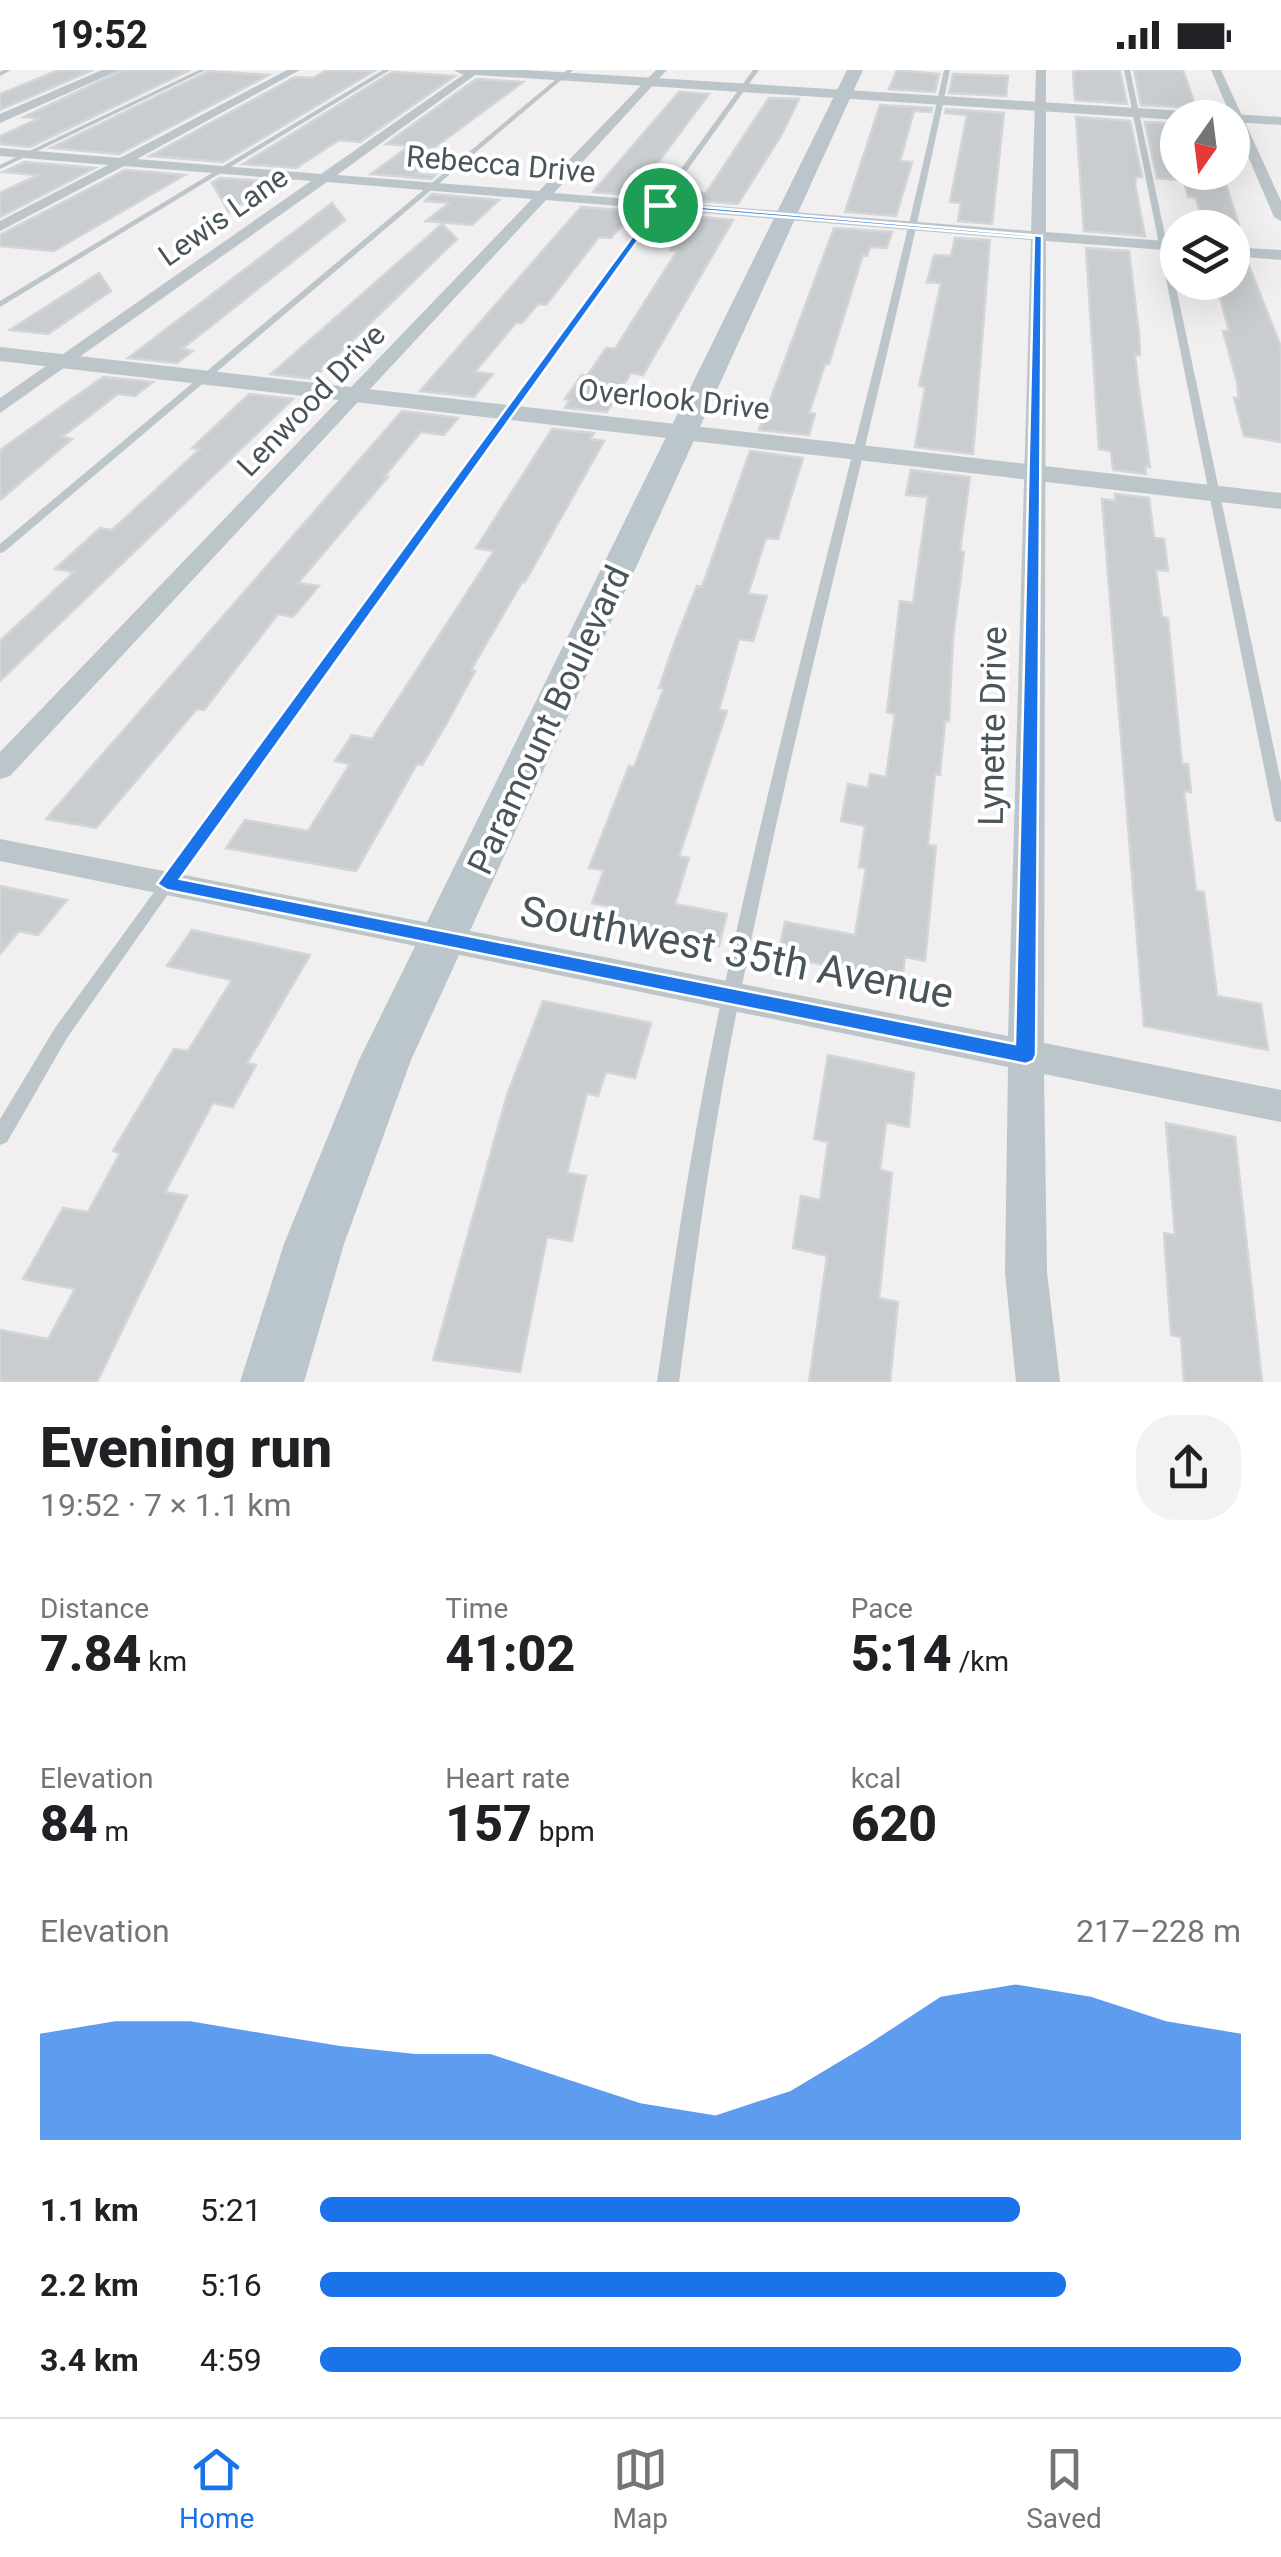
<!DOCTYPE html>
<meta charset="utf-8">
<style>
body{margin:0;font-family:Roboto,sans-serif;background:#f2f2f2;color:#202124;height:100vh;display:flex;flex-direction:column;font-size:38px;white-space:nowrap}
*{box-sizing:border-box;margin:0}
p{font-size:32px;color:#757577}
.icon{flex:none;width:55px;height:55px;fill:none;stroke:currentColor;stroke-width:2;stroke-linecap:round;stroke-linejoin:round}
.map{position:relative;height:1312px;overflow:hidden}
.panel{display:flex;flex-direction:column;background:#fff;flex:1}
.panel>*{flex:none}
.needle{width:65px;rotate:194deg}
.controls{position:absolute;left:1160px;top:30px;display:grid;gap:20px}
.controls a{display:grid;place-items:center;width:90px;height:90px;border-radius:50%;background:#fff;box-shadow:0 10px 40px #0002;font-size:50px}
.pin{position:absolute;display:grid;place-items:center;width:85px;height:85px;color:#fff;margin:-42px;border:5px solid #fff;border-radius:50%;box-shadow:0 2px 10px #0007}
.round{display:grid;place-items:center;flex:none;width:105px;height:105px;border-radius:40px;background:#f2f2f2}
.summary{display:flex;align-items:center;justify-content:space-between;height:170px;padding:0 40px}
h1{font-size:55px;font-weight:800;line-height:75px}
.figures{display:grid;grid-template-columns:repeat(3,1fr);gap:15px;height:170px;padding:10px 40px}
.figures div{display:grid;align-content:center}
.figures b{font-size:50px;font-weight:800}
.figures small{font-size:28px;font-weight:400}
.figures p{font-size:28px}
.chart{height:280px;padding:20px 40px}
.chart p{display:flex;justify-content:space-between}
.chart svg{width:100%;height:180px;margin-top:10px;fill:#1a73e8;opacity:.7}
ul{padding:0 40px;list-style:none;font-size:32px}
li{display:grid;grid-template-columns:160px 120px 1fr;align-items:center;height:75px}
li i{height:25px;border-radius:12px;background:#1a73e8}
.status{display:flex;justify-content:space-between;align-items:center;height:70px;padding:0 50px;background:#fff;direction:ltr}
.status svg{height:28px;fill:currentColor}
.menu{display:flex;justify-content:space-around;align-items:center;height:140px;border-top:2px solid #e0e0e0;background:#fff;font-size:28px;color:#757577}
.menu a{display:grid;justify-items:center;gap:5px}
.menu .active{color:#1a73e8}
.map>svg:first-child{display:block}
.building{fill:#c9cdd0;stroke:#d3d6d9;stroke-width:2.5}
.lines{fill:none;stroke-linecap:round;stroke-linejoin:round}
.service{fill:#bcc6ca;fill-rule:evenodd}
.minor{fill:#bcc6ca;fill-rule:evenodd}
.tertiary{fill:#bcc6ca;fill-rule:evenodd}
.secondary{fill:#bac6cb;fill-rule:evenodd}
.route{fill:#1a73e8;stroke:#fff;stroke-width:2.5;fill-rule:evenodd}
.labels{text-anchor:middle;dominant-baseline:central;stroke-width:8;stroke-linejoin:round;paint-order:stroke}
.far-street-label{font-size:30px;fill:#49555a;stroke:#fff}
.street-label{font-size:35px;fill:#49555a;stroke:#fff}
.near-street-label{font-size:42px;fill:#49555a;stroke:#fff}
</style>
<div class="status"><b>19:52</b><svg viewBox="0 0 49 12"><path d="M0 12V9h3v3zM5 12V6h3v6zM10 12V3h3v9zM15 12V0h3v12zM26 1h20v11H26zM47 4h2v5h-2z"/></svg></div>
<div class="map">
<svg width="1281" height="1312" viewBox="0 0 1281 1312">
<rect width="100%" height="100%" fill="#f1efef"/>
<g class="building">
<path d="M 59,0 L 93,0 L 0,40 L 0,24 Z"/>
<path d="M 123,0 L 190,0 L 30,77 L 0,74 L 0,66 L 40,48 L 24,47 Z"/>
<path d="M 327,0 L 374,1 L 223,92 L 150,86 L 295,7 L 313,8 Z"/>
<path d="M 897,0 L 939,4 L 935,22 L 889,19 Z"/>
<path d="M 1083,0 L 1120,0 L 1127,34 L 1075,30 L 1073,2 Z"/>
<path d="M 1134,0 L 1183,0 L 1196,38 L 1141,35 Z"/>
<path d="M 209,1 L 269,5 L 119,84 L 51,78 Z"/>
<path d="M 392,2 L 455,6 L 360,72 L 339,70 L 296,98 L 243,94 Z"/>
<path d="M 953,4 L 1008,6 L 1006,26 L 949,23 Z"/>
<path d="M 476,9 L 523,12 L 434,78 L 386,74 Z"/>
<path d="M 679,22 L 709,24 L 639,118 L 661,120 L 656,127 L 593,122 Z"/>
<path d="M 769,28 L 799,29 L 782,64 L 738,134 L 671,129 L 677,121 L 706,123 Z"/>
<path d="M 880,35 L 932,38 L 931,42 L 914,41 L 900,91 L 912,92 L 896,146 L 845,142 Z"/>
<path d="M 946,39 L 1004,43 L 992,154 L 958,151 L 961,133 L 950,132 L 967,45 L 945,43 Z"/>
<path d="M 1076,47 L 1130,51 L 1142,107 L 1136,107 L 1135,114 L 1145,166 L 1084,161 Z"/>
<path d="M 1145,52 L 1178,54 L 1178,110 L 1157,108 Z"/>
<path d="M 405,79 L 444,82 L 416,104 L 435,105 L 431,109 L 371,104 Z"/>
<path d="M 24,92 L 95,98 L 0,147 L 0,123 L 38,105 L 3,102 Z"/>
<path d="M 125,100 L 185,105 L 54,181 L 0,176 L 0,165 Z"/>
<path d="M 1182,102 L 1222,102 L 1239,155 L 1204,158 L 1196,128 L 1188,127 Z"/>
<path d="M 220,108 L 275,112 L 229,142 L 212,113 Z"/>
<path d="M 432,124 L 499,130 L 472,155 L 426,151 L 449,133 L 425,131 Z"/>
<path d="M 332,133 L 345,150 L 182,279 L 193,281 L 177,293 L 128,288 Z"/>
<path d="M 581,137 L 645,142 L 638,151 L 625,152 L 611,168 L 599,167 L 546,235 L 538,234 L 522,253 L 516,253 L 475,302 L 493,304 L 474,327 L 420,321 Z"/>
<path d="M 661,143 L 733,150 L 643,305 L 631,303 L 607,342 L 565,338 L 570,330 L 565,329 L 582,305 L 587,306 L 606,278 L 615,279 L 677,181 L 670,180 L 686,155 L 654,153 Z"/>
<path d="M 442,154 L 457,169 L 313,309 L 271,304 Z"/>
<path d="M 834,158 L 892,162 L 887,178 L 870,177 L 867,186 L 863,185 L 829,294 L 825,294 L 809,343 L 815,344 L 809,365 L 759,360 Z"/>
<path d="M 955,168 L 990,170 L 973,384 L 915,377 L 925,317 L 919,316 L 941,213 L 927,212 L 934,185 L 951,186 Z"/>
<path d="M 1086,178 L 1129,181 L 1139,263 L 1140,285 L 1135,285 L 1138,313 L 1150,397 L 1145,396 L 1146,404 L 1113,400 L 1111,381 L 1099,379 Z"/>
<path d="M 1232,190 L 1247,191 L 1281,277 L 1281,372 L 1244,366 L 1234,328 L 1239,328 L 1237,312 L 1223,261 L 1229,261 L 1216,212 L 1232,212 Z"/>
<path d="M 99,203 L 111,221 L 48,264 L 10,260 Z"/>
<path d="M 103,307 L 153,312 L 135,326 L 118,324 L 62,367 L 72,369 L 0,430 L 0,380 Z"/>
<path d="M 249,324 L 293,329 L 0,611 L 0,571 L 74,502 L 55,499 L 100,458 L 112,460 L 200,379 L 192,378 Z"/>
<path d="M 402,341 L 458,348 L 444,365 L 421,362 L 384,407 L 388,407 L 298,513 L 319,516 L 293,547 L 278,544 L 204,640 L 197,639 L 96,758 L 46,749 Z"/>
<path d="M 552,359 L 594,363 L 590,369 L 604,371 L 525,512 L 522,512 L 471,600 L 475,601 L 447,653 L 422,695 L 417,694 L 356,801 L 226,778 L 245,750 L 308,761 L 350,694 L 335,691 L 352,665 L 372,669 L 494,481 L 476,478 Z"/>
<path d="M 750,381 L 803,388 L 778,469 L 766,468 L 748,524 L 767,526 L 753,571 L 739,569 L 719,640 L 727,641 L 679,786 L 689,788 L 675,834 L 727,844 L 719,876 L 611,856 L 618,838 L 592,833 L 604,800 L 589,798 L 629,696 L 634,697 L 664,618 L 659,618 L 674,574 L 697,516 L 702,517 Z"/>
<path d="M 911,400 L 970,407 L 960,481 L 964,482 L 953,567 L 949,651 L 945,651 L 940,705 L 935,704 L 928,775 L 936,776 L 925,891 L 905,887 L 902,912 L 778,885 L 785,852 L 855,865 L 866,798 L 859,797 L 865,756 L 841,751 L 848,714 L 868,718 L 870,704 L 886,707 L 895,644 L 887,642 L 900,531 L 913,533 L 928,427 L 906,425 Z"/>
<path d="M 1115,424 L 1149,428 L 1154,468 L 1164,469 L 1168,501 L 1156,500 L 1162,547 L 1168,548 L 1182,694 L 1188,694 L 1191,722 L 1184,721 L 1196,821 L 1204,822 L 1217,926 L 1261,934 L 1268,980 L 1144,956 L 1102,429 L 1115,431 Z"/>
<path d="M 0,816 L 67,830 L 38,865 L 19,861 L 0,884 Z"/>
<path d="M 192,860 L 310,885 L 247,993 L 256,995 L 233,1037 L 213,1033 L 165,1122 L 187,1126 L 97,1312 L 0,1312 L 0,1260 L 48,1269 L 75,1219 L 23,1209 L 63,1138 L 88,1142 L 120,1083 L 113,1081 L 174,979 L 188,981 L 232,910 L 167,896 Z"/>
<path d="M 543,931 L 651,953 L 635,1008 L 606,1002 L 598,1026 L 587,1023 L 567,1103 L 586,1106 L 572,1171 L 547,1167 L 520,1302 L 433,1290 L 507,1025 Z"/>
<path d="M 828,985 L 914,1003 L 909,1057 L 886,1052 L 880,1100 L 892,1103 L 879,1228 L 898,1232 L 890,1312 L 809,1312 L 827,1186 L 793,1178 L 801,1126 L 820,1130 L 828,1072 L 814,1069 Z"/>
<path d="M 1166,1053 L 1235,1067 L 1262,1312 L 1184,1312 L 1181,1267 L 1171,1265 L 1164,1163 L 1175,1165 Z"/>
</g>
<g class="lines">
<g class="service">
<path d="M 4,0 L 11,0 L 0,6 L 0,2 Z"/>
<path d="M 199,0 L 206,0 L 0,99 L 0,95 Z"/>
<path d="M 383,0 L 390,0 L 0,237 L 0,231 Z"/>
<path d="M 567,0 L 573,0 L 4,482 L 0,483 L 0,474 Z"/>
<path d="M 753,0 L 759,0 L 173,817 L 67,968 L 7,1072 L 0,1075 L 0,1049 L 55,958 Z"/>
<path d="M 944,0 L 950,0 C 886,312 801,619 739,930 C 713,1057 696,1184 679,1312 L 657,1312 C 675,1185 694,1058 721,932 C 787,620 876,312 944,0 Z"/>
<path d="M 1124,0 L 1130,0 L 1281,712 L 1281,752 L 1276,751 L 1274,747 Z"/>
</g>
<g class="minor">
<path d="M 287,0 L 300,0 L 137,89 L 321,104 L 470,0 L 482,0 L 337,105 L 539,121 L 656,0 L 667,0 L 554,123 L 1031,161 L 1036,0 L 1046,0 L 1046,162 L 1178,172 L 1178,181 L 1046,171 L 1044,973 L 1281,1020 L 1281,1052 L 1044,1004 L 1047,1202 L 1060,1312 L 1016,1312 L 1005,1202 L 1008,997 L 0,791 L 0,769 L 1008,966 L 1031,170 L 546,130 L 10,706 L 0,709 L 0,682 L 532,129 L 327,112 L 0,343 L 0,328 L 311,111 L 124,96 L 0,161 L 0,151 L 108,95 L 0,86 L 0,78 L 120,88 Z"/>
<path d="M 1211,0 L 1221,0 L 1281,131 L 1281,151 L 1274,147 Z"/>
<path d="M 1232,177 L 1281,180 L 1281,190 L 1232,186 Z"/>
</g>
<g class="tertiary">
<path d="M 102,0 L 120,0 L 0,53 L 0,44 Z"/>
<path d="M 454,0 L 525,0 L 1281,47 L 1281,55 L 1232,52 L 1232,48 L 1178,50 L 461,4 Z"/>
<path d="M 0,277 L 1281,423 L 1281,439 L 0,291 Z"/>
</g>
<path class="secondary" d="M 847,0 L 863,0 L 411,990 L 344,1174 L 304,1312 L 240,1312 L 284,1174 L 359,990 Z"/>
</g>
<path class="route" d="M 657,133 L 1042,166 L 1036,985 L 1033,991 L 1026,994 L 167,820 L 157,814 ZM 662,137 L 1034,168 L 1015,974 L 180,809 Z"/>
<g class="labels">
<g class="far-street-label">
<text transform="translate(501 94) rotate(5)">Rebecca Drive</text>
<text transform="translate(223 146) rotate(-35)">Lewis Lane</text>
<text transform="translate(674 329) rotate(6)">Overlook Drive</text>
<text transform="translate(311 330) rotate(-46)">Lenwood Drive</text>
</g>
<g class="street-label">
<text transform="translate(549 650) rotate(-65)">Paramount Boulevard</text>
<text transform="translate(993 656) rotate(-89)">Lynette Drive</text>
</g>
<g class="near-street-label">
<text transform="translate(737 882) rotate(11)">Southwest 35th Avenue</text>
</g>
</g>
</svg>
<div class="controls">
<a><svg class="needle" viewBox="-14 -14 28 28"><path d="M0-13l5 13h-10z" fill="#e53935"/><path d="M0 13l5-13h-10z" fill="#757577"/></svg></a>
<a><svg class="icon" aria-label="layers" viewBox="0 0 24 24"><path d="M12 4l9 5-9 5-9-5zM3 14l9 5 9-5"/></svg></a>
</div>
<div class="pin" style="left:660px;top:135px;background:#1e9e55"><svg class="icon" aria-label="arrive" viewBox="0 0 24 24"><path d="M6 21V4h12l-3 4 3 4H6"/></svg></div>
</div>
<section class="panel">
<div class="summary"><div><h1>Evening run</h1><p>19:52 · 7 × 1.1 km</p></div><a class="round"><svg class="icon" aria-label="share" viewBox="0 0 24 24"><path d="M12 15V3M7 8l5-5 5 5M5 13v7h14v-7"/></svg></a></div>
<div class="figures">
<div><p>Distance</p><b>7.84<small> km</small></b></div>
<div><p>Time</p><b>41:02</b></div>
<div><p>Pace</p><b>5:14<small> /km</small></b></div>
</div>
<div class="figures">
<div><p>Elevation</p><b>84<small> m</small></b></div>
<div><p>Heart rate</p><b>157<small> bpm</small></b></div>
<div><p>kcal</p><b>620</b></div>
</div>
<div class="chart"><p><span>Elevation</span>217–228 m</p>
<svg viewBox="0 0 160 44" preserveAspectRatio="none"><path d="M0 44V18L10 15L20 15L30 18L40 21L50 23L60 23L70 29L80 35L90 38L100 32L110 21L120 9L130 6L140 9L150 15L160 18V44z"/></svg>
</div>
<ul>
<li><b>1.1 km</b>5:21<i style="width:76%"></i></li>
<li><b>2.2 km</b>5:16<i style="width:81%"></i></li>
<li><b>3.4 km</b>4:59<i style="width:100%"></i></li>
</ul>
</section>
<nav class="menu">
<a class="active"><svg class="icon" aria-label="home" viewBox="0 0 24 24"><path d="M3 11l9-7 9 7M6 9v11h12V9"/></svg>Home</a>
<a><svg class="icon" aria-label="map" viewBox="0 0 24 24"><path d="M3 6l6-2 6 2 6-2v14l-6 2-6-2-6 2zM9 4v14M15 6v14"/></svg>Map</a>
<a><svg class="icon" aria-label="saved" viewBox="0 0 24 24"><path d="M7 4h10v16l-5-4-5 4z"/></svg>Saved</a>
</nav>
